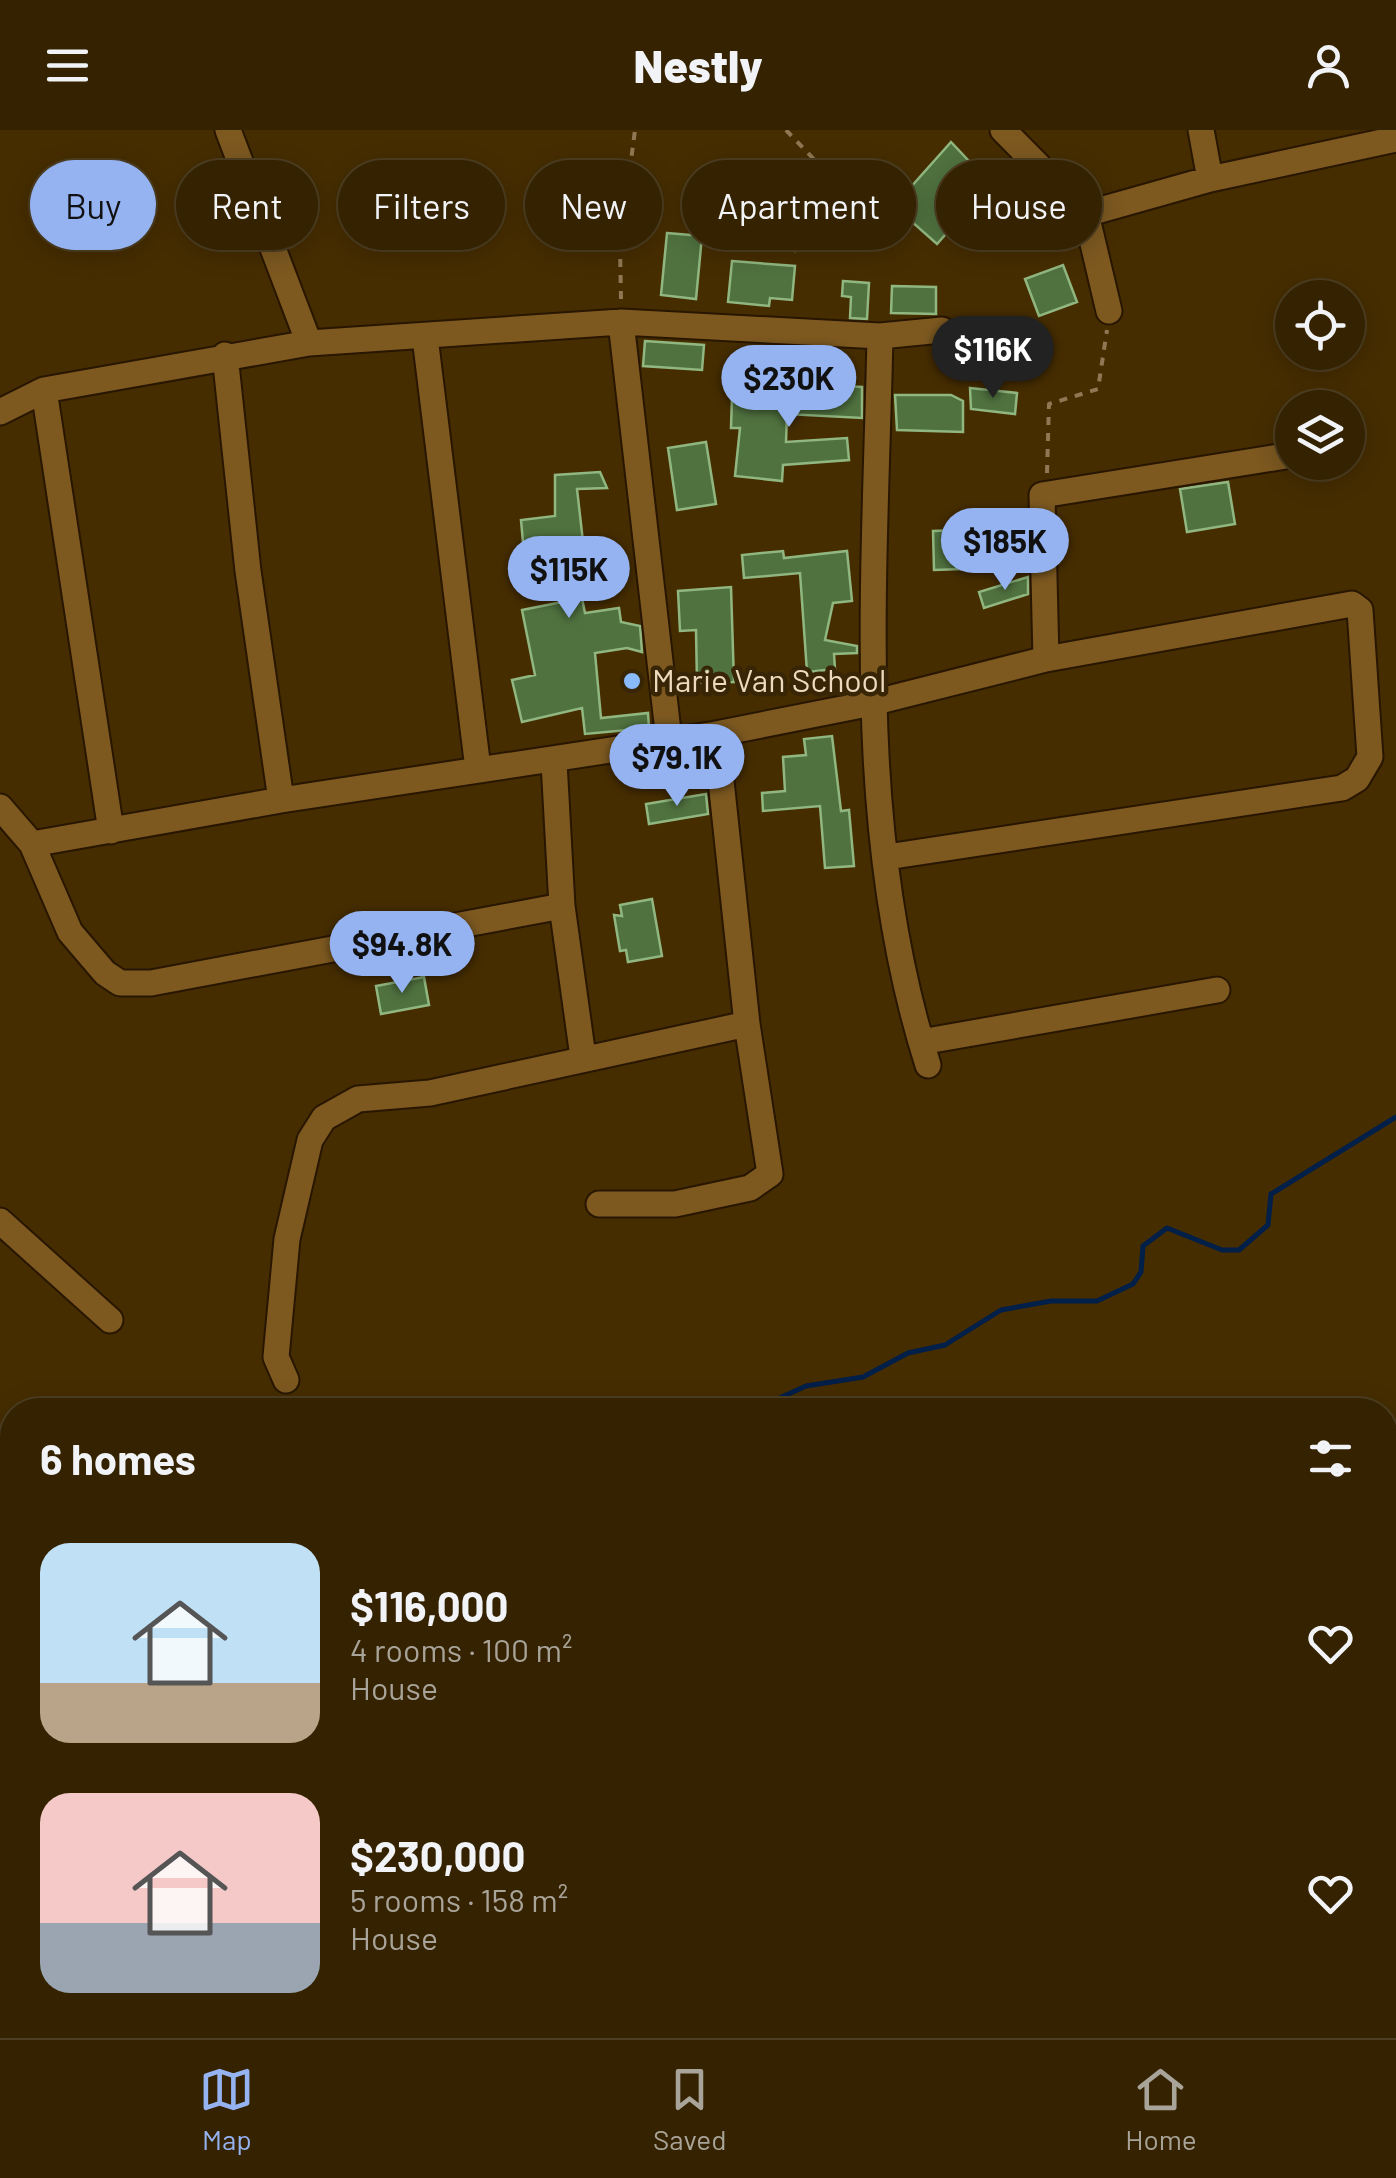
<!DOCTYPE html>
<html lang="en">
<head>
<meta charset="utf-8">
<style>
  :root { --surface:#342200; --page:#3f2f0f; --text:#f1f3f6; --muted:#a9a499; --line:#4e3f22; --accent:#95b2f1 }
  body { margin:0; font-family:Barlow,sans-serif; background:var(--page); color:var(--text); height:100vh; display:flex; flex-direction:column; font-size:38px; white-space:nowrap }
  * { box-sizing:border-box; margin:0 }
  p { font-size:32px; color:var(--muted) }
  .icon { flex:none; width:55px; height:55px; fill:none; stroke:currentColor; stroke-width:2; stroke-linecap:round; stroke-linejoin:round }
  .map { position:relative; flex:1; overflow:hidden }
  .sheet { position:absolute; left:0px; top:1268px; width:1398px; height:642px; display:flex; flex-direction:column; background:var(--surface); border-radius:40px 40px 0 0; box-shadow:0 5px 25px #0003,0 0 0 2px var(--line) }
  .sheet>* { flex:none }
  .hud { position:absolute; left:30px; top:30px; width:1338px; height:90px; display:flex; gap:20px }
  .tools { position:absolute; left:1275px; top:150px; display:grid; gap:20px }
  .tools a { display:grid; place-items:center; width:90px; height:90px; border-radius:50%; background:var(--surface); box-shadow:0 5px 25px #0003,0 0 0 2px var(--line); font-size:50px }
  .price { position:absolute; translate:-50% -85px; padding:0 22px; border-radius:35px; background:var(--accent); color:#111; font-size:32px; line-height:65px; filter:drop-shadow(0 2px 5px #0008) }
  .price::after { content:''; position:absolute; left:50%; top:60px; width:30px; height:22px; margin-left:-15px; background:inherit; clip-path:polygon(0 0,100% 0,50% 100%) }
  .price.current { background:#222; color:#fff }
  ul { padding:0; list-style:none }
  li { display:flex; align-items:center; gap:30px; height:250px; padding:0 40px }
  li span { display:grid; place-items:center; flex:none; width:280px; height:200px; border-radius:30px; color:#555 }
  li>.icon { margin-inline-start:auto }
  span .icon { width:120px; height:120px; fill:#fffc; stroke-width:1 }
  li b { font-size:42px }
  h2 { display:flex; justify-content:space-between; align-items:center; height:120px; padding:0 40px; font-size:42px }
  .pill { padding:0 35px; border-radius:45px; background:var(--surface); box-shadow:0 5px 25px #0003,0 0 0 2px var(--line); font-size:35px; line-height:90px }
  .pill.current { background:var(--accent); color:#111 }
  header { display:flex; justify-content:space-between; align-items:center; height:130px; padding:0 40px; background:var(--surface); font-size:45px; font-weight:800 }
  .menu { display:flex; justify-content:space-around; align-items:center; height:140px; border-top:2px solid var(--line); background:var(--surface); font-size:28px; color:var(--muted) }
  .menu a { display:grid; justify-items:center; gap:5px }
  .menu .current { color:var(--accent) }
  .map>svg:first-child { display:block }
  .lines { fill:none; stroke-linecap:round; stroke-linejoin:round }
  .stream { stroke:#001f49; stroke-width:5 }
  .building { fill:#50723f; stroke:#91b780; stroke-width:2.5 }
  .minor-casing { stroke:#281600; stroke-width:29 }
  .path { stroke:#8f7853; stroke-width:4; stroke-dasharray:8 8; stroke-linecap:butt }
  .minor { stroke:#7d5920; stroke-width:25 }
  .poi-dot { fill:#89bafc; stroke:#372506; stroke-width:4 }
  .labels { text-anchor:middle; stroke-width:9; stroke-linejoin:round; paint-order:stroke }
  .poi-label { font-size:32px; fill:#edd9bd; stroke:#372506; text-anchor:start }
</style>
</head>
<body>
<header><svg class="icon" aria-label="menu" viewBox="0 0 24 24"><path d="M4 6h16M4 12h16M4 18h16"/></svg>Nestly<svg class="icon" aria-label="person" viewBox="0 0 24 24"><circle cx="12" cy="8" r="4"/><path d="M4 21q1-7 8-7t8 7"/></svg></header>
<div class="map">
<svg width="1396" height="1908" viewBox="0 0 1396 1908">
  <rect width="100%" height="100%" fill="#462d00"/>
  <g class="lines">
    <path class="stream" d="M 753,1280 L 806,1256 L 863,1247 L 908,1223 L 945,1215 L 1001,1180 L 1051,1171 L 1097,1171 L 1133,1154 L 1141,1142 L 1143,1116 L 1167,1098 L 1222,1120 L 1239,1120 L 1268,1095 L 1271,1064 L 1396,987
      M 0,1819 L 12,1808"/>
  </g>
  <path class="building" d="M 951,12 L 983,46 L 949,78 L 960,88 L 937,114 L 894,76 Z
    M 778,62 L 816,101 L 795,121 L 757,83 Z
    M 667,103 L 702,106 L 696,169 L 661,165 Z
    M 732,131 L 795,136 L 792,170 L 770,168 L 769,176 L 728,172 Z
    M 1063,135 L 1077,172 L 1039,186 L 1025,149 Z
    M 843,151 L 869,153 L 867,189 L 850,188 L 851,167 L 842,166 Z
    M 892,156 L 936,157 L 936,184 L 891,183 Z
    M 645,211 L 704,215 L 702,240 L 643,236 Z
    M 804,254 L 862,257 L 862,288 L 787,284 L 786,312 L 847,308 L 849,330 L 783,335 L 782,351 L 735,346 L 740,298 L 731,298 L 732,267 L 803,269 Z
    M 970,258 L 1017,263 L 1015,284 L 971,279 Z
    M 895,265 L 951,265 L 963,271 L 963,302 L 897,300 Z
    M 706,312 L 716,374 L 677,380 L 668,318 Z
    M 600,342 L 607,358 L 577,359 L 586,438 L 576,439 L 585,483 L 619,478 L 621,492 L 640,496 L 642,522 L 627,518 L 595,523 L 601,588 L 648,583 L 649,598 L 585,604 L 582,578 L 522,592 L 512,550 L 535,545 L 522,480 L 562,472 L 557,443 L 526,446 L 521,390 L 555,386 L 555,345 Z
    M 1228,352 L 1235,394 L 1187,402 L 1180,359 Z
    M 961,400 L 962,439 L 934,440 L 933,401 Z
    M 783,421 L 784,428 L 847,421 L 852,471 L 833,473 L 825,510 L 857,516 L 857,523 L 834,524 L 835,539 L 807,542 L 800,443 L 744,448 L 742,425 Z
    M 1028,447 L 1028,464 L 984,478 L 979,462 Z
    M 731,457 L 734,552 L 697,553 L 696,500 L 680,501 L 678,461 Z
    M 832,606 L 841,681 L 849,680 L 854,736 L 825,738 L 820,676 L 763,681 L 762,663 L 785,661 L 783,627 L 806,625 L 804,609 Z
    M 706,664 L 708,684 L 649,694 L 646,674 Z
    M 652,769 L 662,826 L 628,832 L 626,820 L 620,821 L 614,785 L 622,786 L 620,775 Z
    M 424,847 L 429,875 L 381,884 L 376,856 Z"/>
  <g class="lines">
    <g class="minor-casing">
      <path id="minor" d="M 228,0 L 309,213
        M 1003,0 L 1086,84 L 1109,181
        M 1201,0 L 1210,49
        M 1086,84 L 1210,49 L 1396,9
        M 621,192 L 669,610
        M 880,206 C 875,447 853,701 928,935
        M 425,207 L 478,639
        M 225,225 L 248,441 L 281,670
        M 44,260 L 111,701
        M 0,282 L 44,260 L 309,213 L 621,192 L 880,206 L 942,200
        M 1348,318 L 1349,318
        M 1046,529 L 1042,365 L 1292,325
        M 554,632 L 562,776 L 583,927
        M 0,677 L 32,714 L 70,802 L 105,843 L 120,853 L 151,853 L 562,776
        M 32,714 L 281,670 L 716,604 L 872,573 L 1046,529 L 1352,474 L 1360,480 L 1370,627 L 1357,649 L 1342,658 L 887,727
        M 921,912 L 1217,860
        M 599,1074 L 675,1074 L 750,1058 L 770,1044 L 747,894 L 716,604
        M 0,1091 L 110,1190
        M 286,1250 L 276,1227 L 287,1109 L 310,1010 L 324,988 L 358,969 L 430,963 L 747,894
        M 381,1898 L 399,1908
        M 764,1898 L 781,1908
        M 1101,1898 L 1117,1908
        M 332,1908 L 339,1898
        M 1211,1908 L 1219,1898"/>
    </g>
    <path class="path" d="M 786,0 L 864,82
      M 621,169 L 620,115 L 635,0
      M 1047,343 L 1049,274 L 1098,259 L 1107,200"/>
    <use href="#minor" class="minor"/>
  </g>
  <circle class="poi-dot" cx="632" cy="551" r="10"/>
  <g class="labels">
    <g class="poi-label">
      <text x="652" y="562">Marie Van School</text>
    </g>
  </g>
</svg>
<div class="tools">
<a><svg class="icon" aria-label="locate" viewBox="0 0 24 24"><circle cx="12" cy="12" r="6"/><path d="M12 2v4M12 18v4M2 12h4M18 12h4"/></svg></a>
<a><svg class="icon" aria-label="layers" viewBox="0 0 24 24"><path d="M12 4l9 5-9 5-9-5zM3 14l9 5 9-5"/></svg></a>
</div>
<b class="price current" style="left:993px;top:271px">$116K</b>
<b class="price" style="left:789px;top:300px">$230K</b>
<b class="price" style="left:1005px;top:463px">$185K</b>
<b class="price" style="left:569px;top:491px">$115K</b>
<b class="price" style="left:677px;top:679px">$79.1K</b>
<b class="price" style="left:402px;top:866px">$94.8K</b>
<div class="hud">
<a class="pill current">Buy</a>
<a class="pill">Rent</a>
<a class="pill">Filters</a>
<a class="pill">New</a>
<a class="pill">Apartment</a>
<a class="pill">House</a>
</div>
<section class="sheet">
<h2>6 homes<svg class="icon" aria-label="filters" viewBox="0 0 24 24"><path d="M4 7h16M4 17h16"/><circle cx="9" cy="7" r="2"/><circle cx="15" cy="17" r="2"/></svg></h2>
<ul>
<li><span style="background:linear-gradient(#bfe0f5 70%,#b9a48a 0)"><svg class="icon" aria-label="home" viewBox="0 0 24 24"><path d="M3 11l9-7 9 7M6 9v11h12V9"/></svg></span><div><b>$116,000</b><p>4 rooms · 100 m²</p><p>House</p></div><svg class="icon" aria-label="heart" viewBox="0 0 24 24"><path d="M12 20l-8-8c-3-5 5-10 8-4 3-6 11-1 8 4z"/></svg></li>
<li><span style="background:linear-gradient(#f6c9c9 65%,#9aa5b1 0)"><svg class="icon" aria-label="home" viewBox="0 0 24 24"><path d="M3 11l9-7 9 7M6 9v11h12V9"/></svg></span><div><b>$230,000</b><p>5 rooms · 158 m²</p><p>House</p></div><svg class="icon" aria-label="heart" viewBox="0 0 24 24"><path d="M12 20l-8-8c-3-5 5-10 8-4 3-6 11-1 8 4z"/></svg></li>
</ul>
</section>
</div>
<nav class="menu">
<a class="current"><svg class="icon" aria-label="map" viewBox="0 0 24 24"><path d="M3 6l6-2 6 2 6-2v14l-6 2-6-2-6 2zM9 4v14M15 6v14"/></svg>Map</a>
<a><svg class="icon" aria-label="saved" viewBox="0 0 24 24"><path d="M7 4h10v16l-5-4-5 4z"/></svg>Saved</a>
<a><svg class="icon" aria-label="home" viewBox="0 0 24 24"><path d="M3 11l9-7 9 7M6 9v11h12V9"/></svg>Home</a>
</nav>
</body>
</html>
